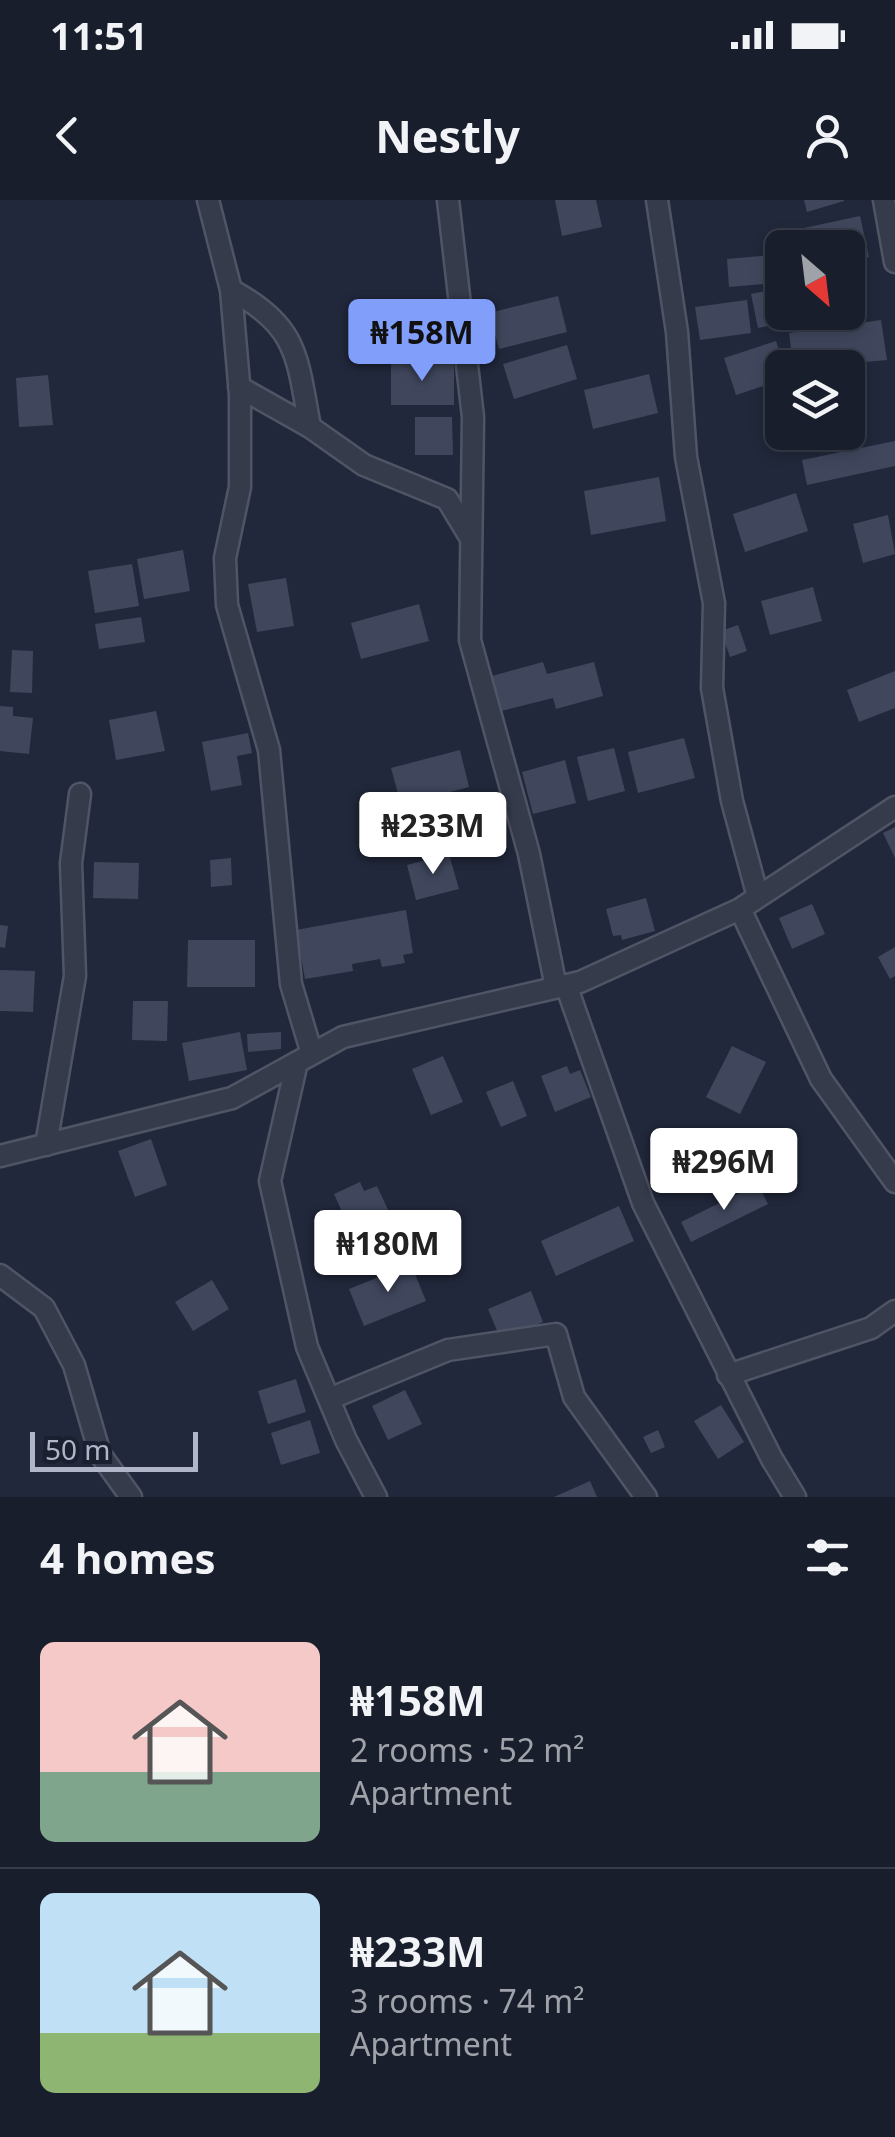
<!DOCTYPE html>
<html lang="en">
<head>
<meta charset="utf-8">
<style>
  :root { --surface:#191e2c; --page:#222734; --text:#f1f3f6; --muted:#9fa2a9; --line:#373c48; --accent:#819efb }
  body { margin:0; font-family:"Noto Sans",sans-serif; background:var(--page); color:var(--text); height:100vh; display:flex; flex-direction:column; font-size:38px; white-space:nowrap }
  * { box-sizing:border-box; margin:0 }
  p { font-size:32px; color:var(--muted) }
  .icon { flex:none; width:55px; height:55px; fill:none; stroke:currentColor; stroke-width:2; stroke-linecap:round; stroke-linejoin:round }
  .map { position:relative; height:1297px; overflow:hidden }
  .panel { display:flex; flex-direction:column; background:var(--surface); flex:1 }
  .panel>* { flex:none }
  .needle { width:65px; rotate:152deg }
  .buttons { position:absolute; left:765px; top:30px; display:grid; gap:20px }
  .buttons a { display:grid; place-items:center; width:100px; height:100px; border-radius:15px; background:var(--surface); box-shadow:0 5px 15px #0003,0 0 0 2px var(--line); font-size:50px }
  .scale { position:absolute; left:30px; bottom:25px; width:168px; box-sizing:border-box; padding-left:10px; border:5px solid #b0b5c7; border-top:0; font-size:28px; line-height:35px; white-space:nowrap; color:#b0b5c7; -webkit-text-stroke:8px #1a202f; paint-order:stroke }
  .price { position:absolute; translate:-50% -85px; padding:0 22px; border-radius:10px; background:#fff; color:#222; font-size:32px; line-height:65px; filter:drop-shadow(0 2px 5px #0008) }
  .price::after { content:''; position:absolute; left:50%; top:60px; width:30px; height:22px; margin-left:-15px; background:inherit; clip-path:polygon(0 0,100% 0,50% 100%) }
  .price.selected { background:var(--accent); color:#111 }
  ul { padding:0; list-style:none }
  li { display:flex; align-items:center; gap:30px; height:250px; padding:0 40px }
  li+li { border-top:2px solid var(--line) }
  li span { display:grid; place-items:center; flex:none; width:280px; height:200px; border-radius:15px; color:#555 }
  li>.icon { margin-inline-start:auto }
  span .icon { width:120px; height:120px; fill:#fffc; stroke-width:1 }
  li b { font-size:42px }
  h2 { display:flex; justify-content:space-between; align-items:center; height:120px; padding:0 40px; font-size:42px }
  .status { display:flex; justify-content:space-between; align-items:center; height:70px; padding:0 50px; background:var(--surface); direction:ltr }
  .status svg { height:28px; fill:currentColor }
  header { display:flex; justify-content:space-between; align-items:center; height:130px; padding:0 40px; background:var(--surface); font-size:45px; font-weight:700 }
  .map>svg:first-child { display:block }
  .building { fill:#40475d }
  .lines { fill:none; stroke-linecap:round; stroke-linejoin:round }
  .street-casing { stroke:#505565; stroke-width:25 }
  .street { stroke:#353b4b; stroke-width:20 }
</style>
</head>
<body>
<div class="status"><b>11:51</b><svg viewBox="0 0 49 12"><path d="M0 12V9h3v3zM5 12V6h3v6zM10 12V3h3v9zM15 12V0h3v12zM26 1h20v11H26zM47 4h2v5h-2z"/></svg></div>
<header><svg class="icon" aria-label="back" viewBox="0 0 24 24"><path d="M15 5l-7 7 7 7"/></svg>Nestly<svg class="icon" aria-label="person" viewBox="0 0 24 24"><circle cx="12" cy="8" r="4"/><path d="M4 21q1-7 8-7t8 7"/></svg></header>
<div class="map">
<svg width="895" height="1297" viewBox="0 0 895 1297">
  <rect width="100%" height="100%" fill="#21283b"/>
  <path class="building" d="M 555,0 L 596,0 L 602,27 L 562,36 Z
    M 804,0 L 844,0 L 844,1 L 807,12 Z
    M 860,16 L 869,57 L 848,62 L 848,48 L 782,48 L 781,55 L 776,34 Z
    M 771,55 L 774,83 L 729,87 L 727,59 Z
    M 852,73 L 859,108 L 848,110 L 848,74 Z
    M 774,89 L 781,123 L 758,128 L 751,94 Z
    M 558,96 L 567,132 L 499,149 L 489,113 Z
    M 747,100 L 751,133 L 700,140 L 695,107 Z
    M 791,112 L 827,112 L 828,114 L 793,121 Z
    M 881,120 L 887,160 L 794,168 L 789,133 Z
    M 776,141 L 785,168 L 782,180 L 736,195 L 724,158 Z
    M 567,145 L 577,179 L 514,199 L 503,164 Z
    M 391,163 L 454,163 L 454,205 L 391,205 Z
    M 649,174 L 658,213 L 593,229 L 584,190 Z
    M 48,175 L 53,225 L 19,227 L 16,178 Z
    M 415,217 L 452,217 L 453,255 L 415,255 Z
    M 895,241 L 895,266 L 807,285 L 802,260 Z
    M 659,277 L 666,321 L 591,335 L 584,291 Z
    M 796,293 L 808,331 L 745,352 L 733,314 Z
    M 888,315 L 895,354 L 863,363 L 853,324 Z
    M 183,350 L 190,391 L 144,399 L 137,359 Z
    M 132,364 L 139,406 L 95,413 L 88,371 Z
    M 286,378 L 294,426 L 257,432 L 248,384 Z
    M 813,387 L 822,421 L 770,435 L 761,401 Z
    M 419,404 L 429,441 L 361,459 L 351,423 Z
    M 141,417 L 145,442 L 99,449 L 95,424 Z
    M 738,425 L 747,451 L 730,457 L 721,431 Z
    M 12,450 L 33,451 L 32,493 L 10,492 Z
    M 543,462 L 547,474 L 594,462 L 603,496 L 556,509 L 553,498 L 501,511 L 492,476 Z
    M 895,471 L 895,508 L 859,522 L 847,490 Z
    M 0,506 L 13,507 L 13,516 L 33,518 L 29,554 L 0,551 Z
    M 156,511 L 165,551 L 116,560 L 109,520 Z
    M 248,533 L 252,553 L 237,556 L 242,585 L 211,591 L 202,542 Z
    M 684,538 L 695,578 L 638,593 L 628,552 Z
    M 614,548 L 625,591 L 588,601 L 577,557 Z
    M 460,550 L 469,587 L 401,605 L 391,568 Z
    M 565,560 L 576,603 L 533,614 L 522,572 Z
    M 895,627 L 895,658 L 883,633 Z
    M 449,654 L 459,689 L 416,700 L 407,665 Z
    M 231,658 L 232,685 L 211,687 L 210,660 Z
    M 94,662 L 139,663 L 138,699 L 93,698 Z
    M 646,698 L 655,731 L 622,740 L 621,735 L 613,736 L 606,709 Z
    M 812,704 L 825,734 L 792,749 L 779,718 Z
    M 406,710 L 413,753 L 403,755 L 405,763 L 382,767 L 380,759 L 352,764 L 353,771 L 305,779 L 296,730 Z
    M 0,725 L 8,726 L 5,748 L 0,747 Z
    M 188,740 L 255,740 L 255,787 L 187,787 Z
    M 895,747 L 895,776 L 890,779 L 878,757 Z
    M 0,770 L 35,771 L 33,812 L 0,811 Z
    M 133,801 L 168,801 L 167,841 L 132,840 Z
    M 240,832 L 247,870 L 189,881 L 182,843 Z
    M 281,832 L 281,849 L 248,852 L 247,834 Z
    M 732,846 L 766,862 L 740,914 L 706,897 Z
    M 443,856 L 463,902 L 431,915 L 412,869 Z
    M 567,866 L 570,874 L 580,870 L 591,897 L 555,912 L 541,876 Z
    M 513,881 L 527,916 L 501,927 L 486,892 Z
    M 151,939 L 167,985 L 135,997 L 118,951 Z
    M 360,982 L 364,991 L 377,986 L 391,1016 L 352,1034 L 334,994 Z
    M 758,984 L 768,1004 L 691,1042 L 681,1022 Z
    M 619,1006 L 634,1041 L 556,1076 L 541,1041 Z
    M 411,1064 L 426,1101 L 364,1126 L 349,1089 Z
    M 212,1080 L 229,1109 L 193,1131 L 175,1102 Z
    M 531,1091 L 543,1122 L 501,1140 L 488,1109 Z
    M 296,1179 L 306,1212 L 268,1224 L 258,1191 Z
    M 405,1190 L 422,1224 L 388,1240 L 372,1206 Z
    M 721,1205 L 744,1242 L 718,1259 L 694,1221 Z
    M 310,1220 L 320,1253 L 281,1265 L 271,1233 Z
    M 658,1230 L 665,1247 L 651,1253 L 643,1237 Z
    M 590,1281 L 597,1297 L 554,1297 Z"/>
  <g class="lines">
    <g class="street-casing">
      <path id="street" d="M 208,0 L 231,90 L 240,195 L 240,287 L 225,358 L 227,405 L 269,550 L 291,784 L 312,854
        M 448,0 L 473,217 L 470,440 L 529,654 L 556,787
        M 657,0 L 677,132 L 686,257 L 714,403 L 712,488 L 732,601 L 758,697
        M 884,0 L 895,62
        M 231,90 C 299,126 297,158 310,227 L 364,265 L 447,299 L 470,337
        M 239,187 L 310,227
        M 740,709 L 821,879 L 895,982
        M 566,785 L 643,1003 L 772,1259 L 795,1297
        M 297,862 L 270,981 L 307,1147 L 346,1240 L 376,1297
        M 46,945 L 75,776 L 71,663 L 80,594
        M 0,956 L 232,898 L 343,837 L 580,782 L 740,709 L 895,607
        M 0,1075 L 44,1108 L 74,1165 L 100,1254 L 131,1297
        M 728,1175 L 871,1128 L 895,1111
        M 329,1199 L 448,1150 L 556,1134 L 574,1197 L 646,1297"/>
    </g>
    <use href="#street" class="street"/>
  </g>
</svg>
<div class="buttons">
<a><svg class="needle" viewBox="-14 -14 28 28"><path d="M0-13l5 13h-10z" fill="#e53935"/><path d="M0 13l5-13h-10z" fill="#9fa2a9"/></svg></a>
<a><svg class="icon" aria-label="layers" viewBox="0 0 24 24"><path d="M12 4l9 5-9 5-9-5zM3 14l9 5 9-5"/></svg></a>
</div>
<div class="scale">50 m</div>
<b class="price selected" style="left:422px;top:184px">₦158M</b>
<b class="price" style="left:433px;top:677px">₦233M</b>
<b class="price" style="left:724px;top:1013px">₦296M</b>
<b class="price" style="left:388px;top:1095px">₦180M</b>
</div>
<section class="panel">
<h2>4 homes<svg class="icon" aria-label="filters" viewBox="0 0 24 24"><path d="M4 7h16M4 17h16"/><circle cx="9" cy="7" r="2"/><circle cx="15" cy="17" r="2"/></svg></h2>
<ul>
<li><span style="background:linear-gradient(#f6c9c9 65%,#7fa58c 0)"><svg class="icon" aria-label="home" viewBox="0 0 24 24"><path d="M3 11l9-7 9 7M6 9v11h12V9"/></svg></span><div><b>₦158M</b><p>2 rooms · 52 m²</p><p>Apartment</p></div></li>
<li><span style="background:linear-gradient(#bfe0f5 70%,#8fb573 0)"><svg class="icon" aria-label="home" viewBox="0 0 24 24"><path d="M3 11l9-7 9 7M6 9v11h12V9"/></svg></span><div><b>₦233M</b><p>3 rooms · 74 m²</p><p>Apartment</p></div></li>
</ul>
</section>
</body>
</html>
